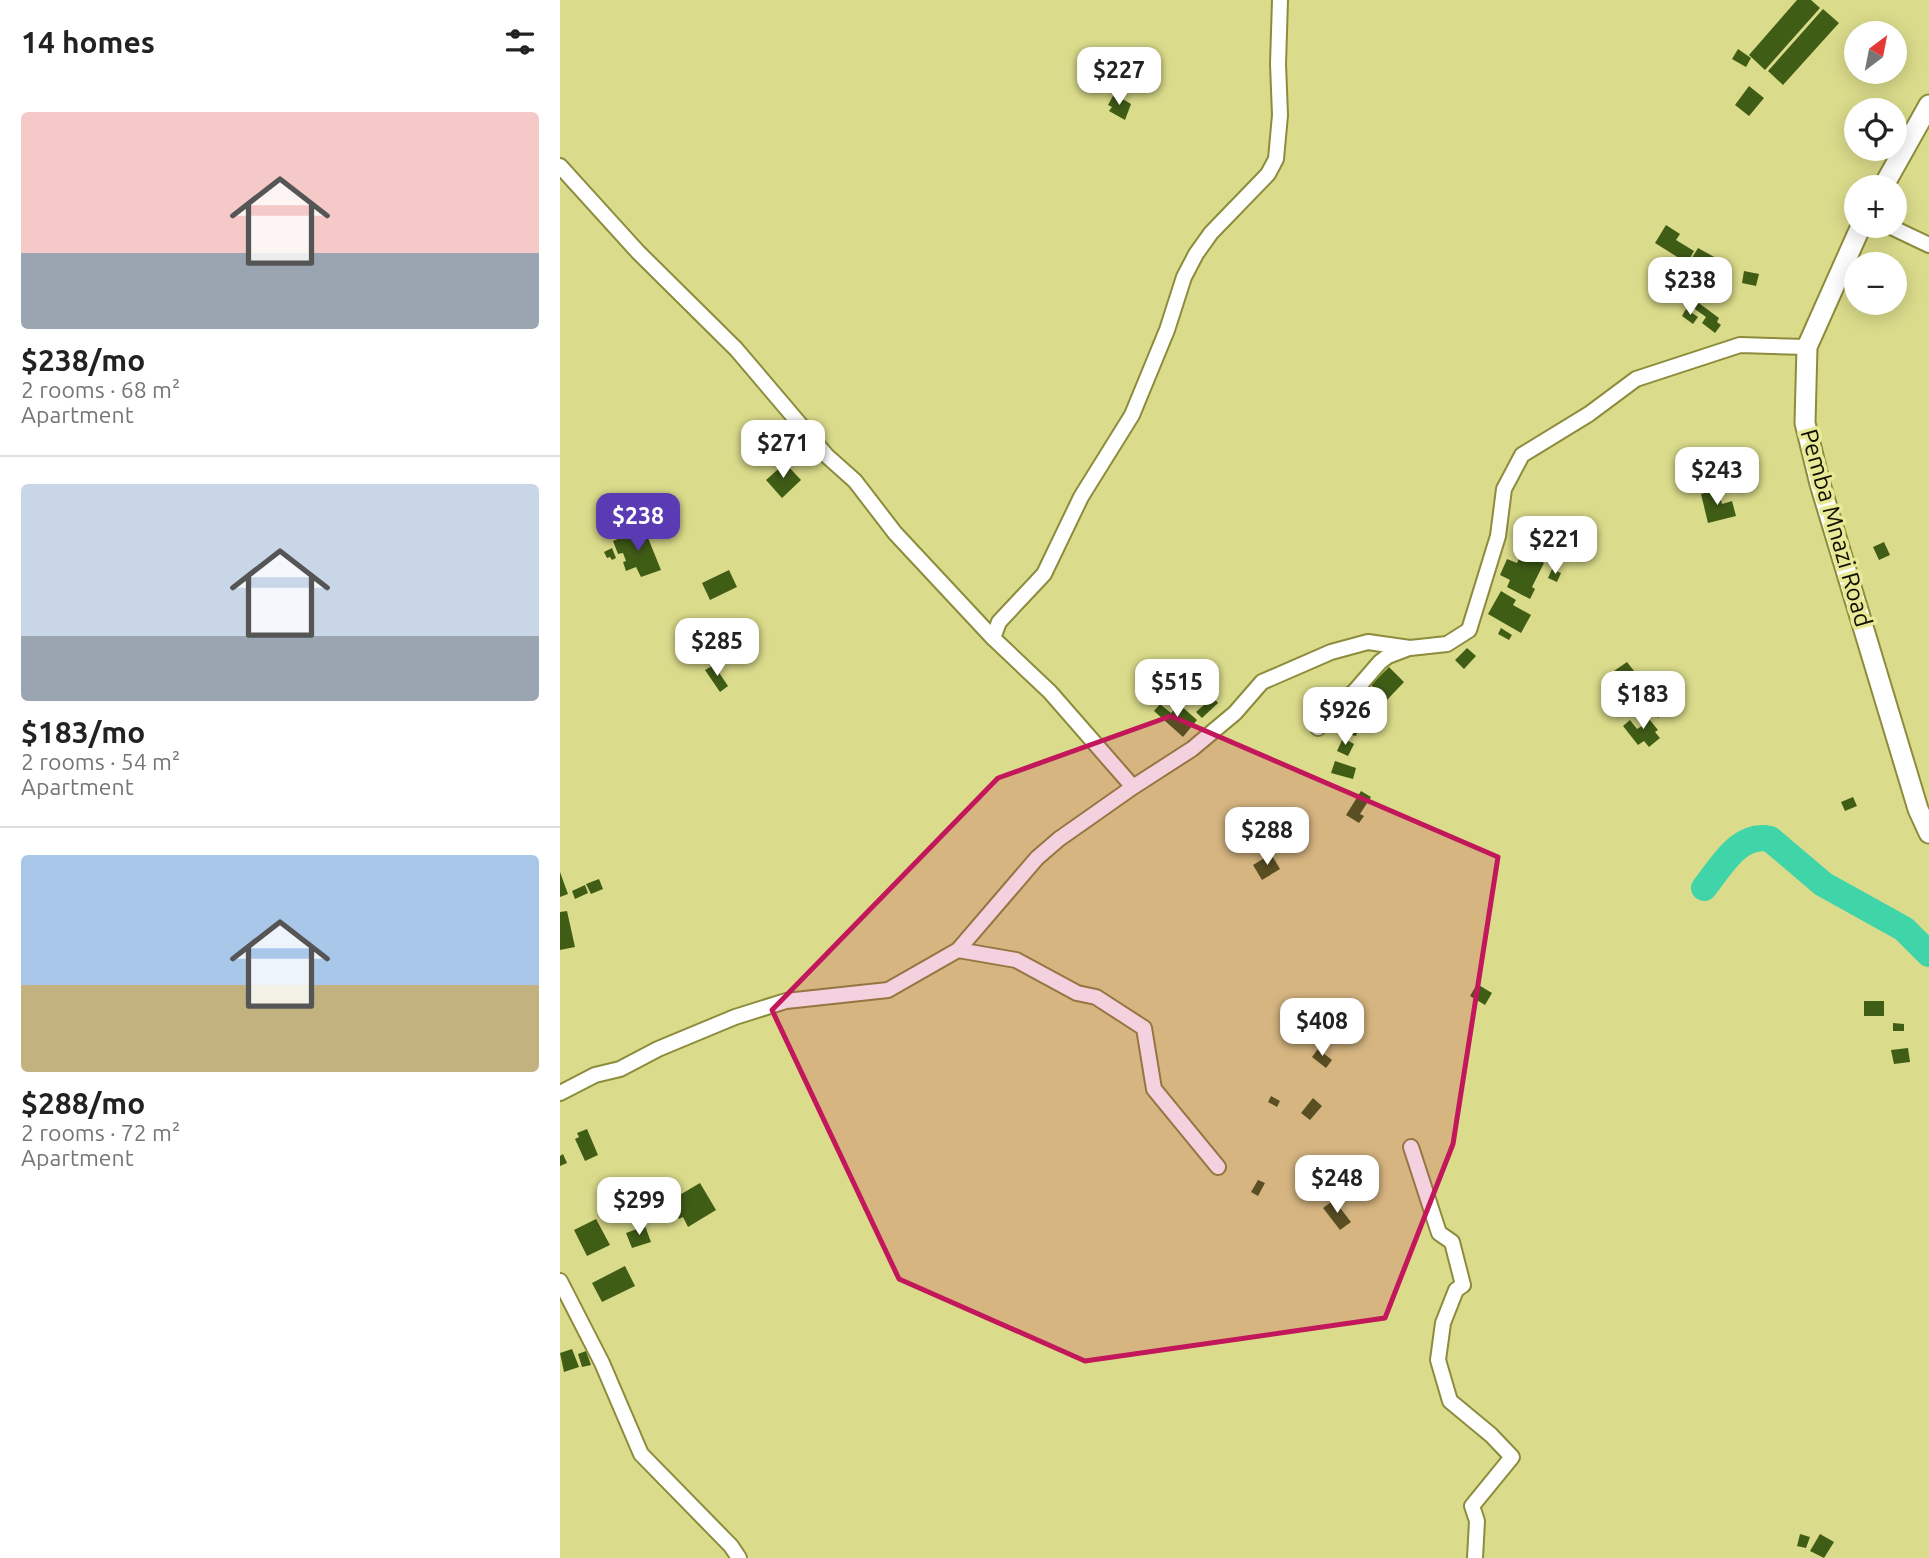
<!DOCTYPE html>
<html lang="en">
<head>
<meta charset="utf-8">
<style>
  :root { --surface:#fff; --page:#f2f2f2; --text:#222; --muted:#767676; --line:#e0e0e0; --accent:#5a3bb3 }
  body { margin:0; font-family:Ubuntu,sans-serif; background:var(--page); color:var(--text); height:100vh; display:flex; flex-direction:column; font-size:26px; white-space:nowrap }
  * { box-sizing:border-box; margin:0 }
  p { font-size:23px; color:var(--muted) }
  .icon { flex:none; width:38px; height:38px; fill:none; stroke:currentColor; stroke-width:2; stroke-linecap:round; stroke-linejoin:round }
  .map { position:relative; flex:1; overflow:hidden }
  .side { display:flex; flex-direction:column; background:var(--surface); width:560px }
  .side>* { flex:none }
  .needle { width:46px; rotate:32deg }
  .tools { position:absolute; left:1284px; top:21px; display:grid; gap:14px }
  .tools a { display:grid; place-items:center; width:63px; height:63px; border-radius:50%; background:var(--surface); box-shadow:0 4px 18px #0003; font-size:35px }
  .price { position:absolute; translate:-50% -60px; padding:0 16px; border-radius:14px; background:#fff; color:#222; font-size:23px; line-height:46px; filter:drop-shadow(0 2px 4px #0008) }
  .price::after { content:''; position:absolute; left:50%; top:42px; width:21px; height:16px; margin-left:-10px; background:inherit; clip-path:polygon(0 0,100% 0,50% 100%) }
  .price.on { background:var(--accent); color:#fff }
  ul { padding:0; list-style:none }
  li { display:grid; align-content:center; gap:14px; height:371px; padding:0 21px }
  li+li { border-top:2px solid var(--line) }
  li span { display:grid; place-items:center; height:217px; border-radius:7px; color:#555 }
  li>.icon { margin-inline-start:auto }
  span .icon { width:126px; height:126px; fill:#fffc; stroke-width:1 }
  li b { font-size:30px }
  h2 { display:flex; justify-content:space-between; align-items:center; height:84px; padding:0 21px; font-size:30px }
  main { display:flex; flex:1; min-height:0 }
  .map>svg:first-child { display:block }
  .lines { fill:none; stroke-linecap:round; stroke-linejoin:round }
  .river { stroke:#40d4a9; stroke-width:26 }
  .building { fill:#405d16 }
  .street-casing { stroke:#8c8c3c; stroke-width:18 }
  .secondary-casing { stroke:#8c8c3c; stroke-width:23 }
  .street { stroke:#fff; stroke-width:14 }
  .secondary { stroke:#fff; stroke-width:19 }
  .marked { fill:#c2185b; fill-opacity:0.2; stroke:#c2185b; stroke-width:5; stroke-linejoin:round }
  .labels { text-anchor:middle; stroke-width:7; stroke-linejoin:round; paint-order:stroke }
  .street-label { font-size:24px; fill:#101000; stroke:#e8ea98 }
</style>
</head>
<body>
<main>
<section class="side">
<h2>14 homes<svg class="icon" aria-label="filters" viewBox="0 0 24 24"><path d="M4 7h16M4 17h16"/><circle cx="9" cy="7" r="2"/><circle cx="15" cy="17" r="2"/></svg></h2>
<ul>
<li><span style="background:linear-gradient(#f6c9c9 65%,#9aa5b1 0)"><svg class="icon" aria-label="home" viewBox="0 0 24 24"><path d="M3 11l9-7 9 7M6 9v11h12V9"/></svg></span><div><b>$238/mo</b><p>2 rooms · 68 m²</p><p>Apartment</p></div></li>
<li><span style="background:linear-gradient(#c9d6e8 70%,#9aa5b1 0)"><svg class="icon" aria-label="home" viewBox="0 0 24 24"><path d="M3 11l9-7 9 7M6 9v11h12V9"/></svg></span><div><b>$183/mo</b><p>2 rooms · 54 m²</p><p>Apartment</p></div></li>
<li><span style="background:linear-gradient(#a9c7e8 60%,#c2b280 0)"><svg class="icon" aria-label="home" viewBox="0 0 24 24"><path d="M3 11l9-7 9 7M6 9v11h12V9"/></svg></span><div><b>$288/mo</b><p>2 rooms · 72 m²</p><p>Apartment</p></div></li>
</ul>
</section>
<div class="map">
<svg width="1369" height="1558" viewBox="0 0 1369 1558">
  <rect width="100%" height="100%" fill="#dbdc8b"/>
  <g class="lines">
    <path class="river" d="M 1144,888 C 1161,867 1179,832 1210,839 L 1263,884 L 1344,929 L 1369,954"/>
  </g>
  <path class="building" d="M 1237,0 L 1251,0 L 1260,8 L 1205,70 L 1189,55 Z
    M 1263,9 L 1279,23 L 1223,85 L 1208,71 Z
    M 1178,49 L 1191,58 L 1186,67 L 1172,59 Z
    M 1189,86 L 1204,98 L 1189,116 L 1175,105 Z
    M 554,94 L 571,104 L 565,120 L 549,111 L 552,107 L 548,105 Z
    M 1106,225 L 1120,234 L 1116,240 L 1134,251 L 1127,263 L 1095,243 Z
    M 1138,248 L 1156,258 L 1146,276 L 1127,266 Z
    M 1184,271 L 1199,274 L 1196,286 L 1182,283 Z
    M 1136,301 L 1159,318 L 1157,322 L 1161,325 L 1155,333 L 1142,323 L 1146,317 L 1132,307 Z
    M 1126,309 L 1138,317 L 1133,324 L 1122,316 Z
    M 225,463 L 241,480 L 222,498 L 206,480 Z
    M 1158,489 L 1162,504 L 1172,501 L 1176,516 L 1148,523 L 1141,494 Z
    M 84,528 L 101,570 L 81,577 L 76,567 L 66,571 L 63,562 L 66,561 L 63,553 L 58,554 L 53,541 Z
    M 1324,542 L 1330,555 L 1319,560 L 1313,547 Z
    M 52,548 L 56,558 L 52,560 L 50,557 L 47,558 L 44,552 Z
    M 961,555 L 967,557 L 968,555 L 984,563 L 972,587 L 975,589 L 970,599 L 947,587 L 950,580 L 940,575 L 947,559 L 957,563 Z
    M 992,569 L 1001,573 L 997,582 L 988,578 Z
    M 169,570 L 177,587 L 150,600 L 142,583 Z
    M 941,591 L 956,600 L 953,605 L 971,615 L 961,633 L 928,614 Z
    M 941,628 L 952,635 L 949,640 L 938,634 Z
    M 907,648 L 916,656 L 904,669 L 895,660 Z
    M 1067,662 L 1078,676 L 1066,685 L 1054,671 Z
    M 154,665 L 168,686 L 160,692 L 145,670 Z
    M 829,667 L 844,682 L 827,700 L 811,685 Z
    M 1092,684 L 1102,691 L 1096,701 L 1086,695 Z
    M 653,697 L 658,703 L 642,718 L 636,712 Z
    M 800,698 L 813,706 L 807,716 L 802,713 L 800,717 L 791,712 Z
    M 600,704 L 611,713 L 619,704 L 637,720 L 623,737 L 594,711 Z
    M 1098,707 L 1103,712 L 1098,718 L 1092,713 Z
    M 1085,714 L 1098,730 L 1095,732 L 1100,738 L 1089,747 L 1084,741 L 1078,745 L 1063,726 L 1070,720 L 1077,729 L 1082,726 L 1077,719 Z
    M 788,718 L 800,721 L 796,736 L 784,733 Z
    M 783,738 L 794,744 L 788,756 L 777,751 Z
    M 775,761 L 796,768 L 793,779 L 771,773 Z
    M 801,791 L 811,797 L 800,814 L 804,816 L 799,823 L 786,815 Z
    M 1293,797 L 1297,806 L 1285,811 L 1281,802 Z
    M 711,854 L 720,869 L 702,880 L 693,865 Z
    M 0,872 L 8,894 L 0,897 Z
    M 39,879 L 43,889 L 31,894 L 26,884 Z
    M 25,885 L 28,893 L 15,899 L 12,891 Z
    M 7,911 L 15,947 L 0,950 L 0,912 Z
    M 917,984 L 932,993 L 925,1005 L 910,996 Z
    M 1304,1001 L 1324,1001 L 1324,1016 L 1304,1016 Z
    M 1333,1023 L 1344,1024 L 1344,1031 L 1333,1031 Z
    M 1348,1048 L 1350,1062 L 1334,1064 L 1331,1050 Z
    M 758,1049 L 772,1060 L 766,1068 L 752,1057 Z
    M 711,1096 L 720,1101 L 717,1107 L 708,1102 Z
    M 753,1098 L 762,1106 L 750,1120 L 741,1113 Z
    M 27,1129 L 38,1155 L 25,1161 L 15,1139 L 19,1137 L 17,1133 Z
    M 3,1154 L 7,1163 L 0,1166 L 0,1156 Z
    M 698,1180 L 705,1183 L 698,1196 L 691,1192 Z
    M 140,1183 L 156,1210 L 128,1227 L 123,1217 L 119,1219 L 114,1211 L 112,1213 L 106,1203 Z
    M 774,1200 L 791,1222 L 780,1230 L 763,1208 Z
    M 36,1219 L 50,1245 L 27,1256 L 14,1230 Z
    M 85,1226 L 91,1242 L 72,1248 L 66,1233 Z
    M 65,1266 L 75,1286 L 42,1302 L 32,1283 Z
    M 12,1349 L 19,1367 L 4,1372 L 0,1353 Z
    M 26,1351 L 31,1365 L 22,1367 L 18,1354 Z
    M 1240,1534 L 1250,1537 L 1246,1548 L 1237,1546 Z
    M 1260,1534 L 1274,1542 L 1264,1558 L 1250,1551 Z"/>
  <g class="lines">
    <g class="street-casing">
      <path id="street" d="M 0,166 L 78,252 L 176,349 L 267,456 L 295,481 L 335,533 L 433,638 L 490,692 L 573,787
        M 1329,226 L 1369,245
        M 433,638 L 439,622 L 484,574 L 521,497 L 572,415 L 607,330 L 624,277 L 636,254 L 651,233 L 708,174 L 716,159 L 720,115 L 718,64 L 720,0
        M 758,728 L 771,716 L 780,701 L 794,692 L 820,662 L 828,656 L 849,648
        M 398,950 L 456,960 L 517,993 L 536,997 L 584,1028 L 594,1089 L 658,1167
        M 0,1093 L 35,1075 L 60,1069 L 98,1049 L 175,1017 L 226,1001 L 328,990 L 398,950 L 477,858 L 499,839 L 573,787 L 632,749 L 675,713 L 702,682 L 771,652 L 808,642 L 850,648 L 887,644 L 909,630 L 938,536 L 944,489 L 962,455 L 1029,414 L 1076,379 L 1180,345 L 1247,347
        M 851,1147 L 879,1233 L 892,1242 L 903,1285 L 896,1290 L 883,1323 L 878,1360 L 890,1401 L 931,1435 L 952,1457 L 912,1506 L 917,1521 L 915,1558
        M 0,1281 L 42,1363 L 81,1454 L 171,1546 L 179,1558"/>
    </g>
    <g class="secondary-casing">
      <path id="secondary" d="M 1323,187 L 1369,105
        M 1301,226 L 1247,347 L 1245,423 L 1260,484 L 1358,809 L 1369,833"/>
    </g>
    <use href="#street" class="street"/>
    <use href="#secondary" class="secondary"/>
  </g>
  <path class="marked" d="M 611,716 L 938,857 L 893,1144 L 825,1318 L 525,1361 L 339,1279 L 212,1010 L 438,778 Z"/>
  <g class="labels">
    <g class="street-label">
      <text transform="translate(1276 528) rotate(74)" y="8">Pemba Mnazi Road</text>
    </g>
  </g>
</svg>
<div class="tools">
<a><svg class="needle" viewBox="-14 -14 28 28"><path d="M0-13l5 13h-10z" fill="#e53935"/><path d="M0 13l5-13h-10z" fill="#767676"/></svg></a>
<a><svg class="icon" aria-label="locate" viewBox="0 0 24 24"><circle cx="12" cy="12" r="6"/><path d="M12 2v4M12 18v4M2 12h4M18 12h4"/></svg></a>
<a>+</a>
<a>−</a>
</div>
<b class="price" style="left:559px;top:107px">$227</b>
<b class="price" style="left:1130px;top:317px">$238</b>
<b class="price" style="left:223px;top:480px">$271</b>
<b class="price" style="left:1157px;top:507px">$243</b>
<b class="price on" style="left:78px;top:553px">$238</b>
<b class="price" style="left:995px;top:576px">$221</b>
<b class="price" style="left:157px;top:678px">$285</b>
<b class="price" style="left:617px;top:719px">$515</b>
<b class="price" style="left:1083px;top:731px">$183</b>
<b class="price" style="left:785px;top:747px">$926</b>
<b class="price" style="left:707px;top:867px">$288</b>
<b class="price" style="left:762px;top:1058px">$408</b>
<b class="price" style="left:777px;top:1215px">$248</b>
<b class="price" style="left:79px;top:1237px">$299</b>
</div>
</main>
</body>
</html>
